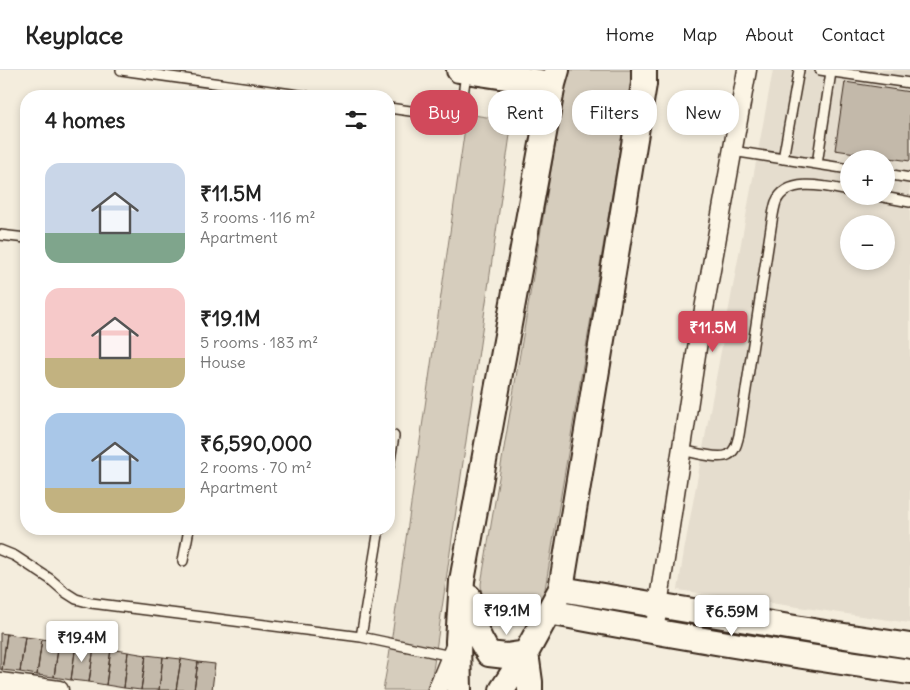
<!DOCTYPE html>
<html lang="en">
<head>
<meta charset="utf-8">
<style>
  :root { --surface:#fff; --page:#f2f2f2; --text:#222; --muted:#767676; --line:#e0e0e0; --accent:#d1495b }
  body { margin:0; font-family:Delius,sans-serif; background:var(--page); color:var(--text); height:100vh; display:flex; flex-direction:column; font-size:19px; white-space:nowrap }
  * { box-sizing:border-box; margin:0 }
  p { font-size:16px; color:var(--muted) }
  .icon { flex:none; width:28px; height:28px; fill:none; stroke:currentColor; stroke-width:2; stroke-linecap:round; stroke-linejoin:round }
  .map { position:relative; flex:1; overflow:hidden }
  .sheet { position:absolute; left:20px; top:20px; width:375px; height:445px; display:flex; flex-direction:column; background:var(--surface); border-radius:20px; box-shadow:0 2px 8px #0003 }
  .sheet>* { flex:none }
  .guide { position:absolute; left:410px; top:20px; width:425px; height:45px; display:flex; gap:10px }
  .tools { position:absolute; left:840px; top:80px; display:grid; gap:10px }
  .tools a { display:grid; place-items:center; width:55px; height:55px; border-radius:50%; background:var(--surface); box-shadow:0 2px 8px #0003; font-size:25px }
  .price { position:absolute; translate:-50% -42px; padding:0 11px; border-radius:5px; background:#fff; color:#222; font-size:16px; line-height:32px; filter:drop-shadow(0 1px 2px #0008) }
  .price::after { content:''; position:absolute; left:50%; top:30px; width:15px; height:11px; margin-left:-8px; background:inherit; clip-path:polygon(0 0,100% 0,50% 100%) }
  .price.current { background:var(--accent); color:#fff }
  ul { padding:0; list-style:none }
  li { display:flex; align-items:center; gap:15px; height:125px; padding:0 25px }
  li span { display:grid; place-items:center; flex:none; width:140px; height:100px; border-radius:15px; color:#555 }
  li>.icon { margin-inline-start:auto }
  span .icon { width:60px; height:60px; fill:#fffc; stroke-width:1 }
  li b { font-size:21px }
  h2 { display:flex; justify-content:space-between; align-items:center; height:60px; padding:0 25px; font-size:21px }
  .chip { padding:0 18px; border-radius:20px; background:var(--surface); box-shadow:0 2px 8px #0003; font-size:18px; line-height:45px }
  .chip.current { background:var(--accent); color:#fff }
  header { display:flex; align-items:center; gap:30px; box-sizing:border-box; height:70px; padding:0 25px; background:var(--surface); border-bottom:1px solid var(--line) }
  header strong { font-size:24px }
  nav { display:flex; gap:28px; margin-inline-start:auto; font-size:18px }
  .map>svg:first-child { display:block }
  .built { fill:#e5ddce; fill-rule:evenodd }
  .green { fill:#d6cdbd; stroke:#887c6e }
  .building { fill:#c3b9aa; stroke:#3b2a1e }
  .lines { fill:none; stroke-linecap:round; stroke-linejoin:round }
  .lane-casing { stroke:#3b2a1e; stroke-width:12 }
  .street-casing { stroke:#3b2a1e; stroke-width:21 }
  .secondary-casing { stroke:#3b2a1e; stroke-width:28 }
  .lane { stroke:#fcf5e5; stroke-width:9 }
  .street { stroke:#fcf5e5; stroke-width:18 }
  .secondary { stroke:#fcf5e5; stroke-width:24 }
</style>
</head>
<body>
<header>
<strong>Keyplace</strong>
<nav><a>Home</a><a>Map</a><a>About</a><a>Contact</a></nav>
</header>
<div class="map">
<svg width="910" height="620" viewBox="0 0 910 620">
  <rect width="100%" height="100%" fill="#f4eddd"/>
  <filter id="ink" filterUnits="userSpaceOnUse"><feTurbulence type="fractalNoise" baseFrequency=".02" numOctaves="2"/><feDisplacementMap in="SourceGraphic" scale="10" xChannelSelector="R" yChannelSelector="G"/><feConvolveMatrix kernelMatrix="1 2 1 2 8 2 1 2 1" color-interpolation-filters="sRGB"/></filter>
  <g filter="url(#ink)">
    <path class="built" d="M 773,0 L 910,0 L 910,553 L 678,520 L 684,481 ZM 849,89 L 886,89 L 886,126 L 849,126 ZM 849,154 L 886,154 L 886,191 L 849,191 Z"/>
    <path class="green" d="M 568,0 L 633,0 L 544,525 L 537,541 L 523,551 L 507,552 L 492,545 L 482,531 L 481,514 Z
      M 467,44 L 512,51 L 434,594 L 429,620 L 383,620 L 389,587 Z"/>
    <path class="building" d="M 845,12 L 910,22 L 910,91 L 835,80 Z
      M 0,563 L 7,564 L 2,600 L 0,599 Z
      M 7,564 L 25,567 L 20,602 L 2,600 Z
      M 25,567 L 42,569 L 37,605 L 20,602 Z
      M 42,569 L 59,572 L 54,607 L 37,605 Z
      M 59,572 L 76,574 L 71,610 L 54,607 Z
      M 76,574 L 94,577 L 89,612 L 71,610 Z
      M 94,577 L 111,579 L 106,615 L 89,612 Z
      M 111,579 L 128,582 L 124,618 L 106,615 Z
      M 128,582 L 146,585 L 141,620 L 124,618 Z
      M 146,585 L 163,587 L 159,620 L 141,620 Z
      M 163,587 L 181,589 L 176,620 L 159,620 Z
      M 181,589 L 198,592 L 194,620 L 176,620 Z
      M 198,592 L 215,594 L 212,620 L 194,620 Z"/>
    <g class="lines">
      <g class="lane-casing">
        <path id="lane" d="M 121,0 L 306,26
          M 820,0 L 910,13
          M 389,38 L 460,48 L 466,3
          M 732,81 L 849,99
          M 783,89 L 799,0
          M 817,94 L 831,2
          M 886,104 L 910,108
          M 878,126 L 910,132
          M 0,165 L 26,168
          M 681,380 C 692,382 718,390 728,385 C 736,381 737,372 739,365 L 772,151 C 773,145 774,138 776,132 C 787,106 828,117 849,121
          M 389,396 L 394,366
          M 0,480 L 15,486 L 50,509 L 65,522 L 76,529 L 91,533 L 361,567 L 451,586
          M 183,491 L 189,459
          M 361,567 L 379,459"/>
      </g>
      <g class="street-casing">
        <path id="street" d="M 654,562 L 697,278 L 747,0
          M 0,612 L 59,620
          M 437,620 L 456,574"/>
      </g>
      <g class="secondary-casing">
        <path id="secondary" d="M 459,0 L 553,14
          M 561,519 L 825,563 L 910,576
          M 469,527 C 470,550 477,566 489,584 L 506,586 L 526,583
          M 549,542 C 669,565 789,585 910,602
          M 526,583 L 530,612 L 530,620
          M 459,620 L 458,571 L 462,511 L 553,14 L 557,0
          M 502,620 L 526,583 L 561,519 L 644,14 L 644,0"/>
      </g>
      <use href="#lane" class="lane"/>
      <use href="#street" class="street"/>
      <use href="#secondary" class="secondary"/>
    </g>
  </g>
</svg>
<div class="tools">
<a>+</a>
<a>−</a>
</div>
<b class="price current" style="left:713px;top:283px">₹11.5M</b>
<b class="price" style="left:507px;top:566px">₹19.1M</b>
<b class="price" style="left:732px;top:567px">₹6.59M</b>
<b class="price" style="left:82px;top:593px">₹19.4M</b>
<div class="guide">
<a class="chip current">Buy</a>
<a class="chip">Rent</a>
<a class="chip">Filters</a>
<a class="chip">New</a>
</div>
<section class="sheet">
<h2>4 homes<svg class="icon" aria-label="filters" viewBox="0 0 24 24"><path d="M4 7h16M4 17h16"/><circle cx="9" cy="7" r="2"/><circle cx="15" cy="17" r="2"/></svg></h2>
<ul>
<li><span style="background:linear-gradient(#c9d6e8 70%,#7fa58c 0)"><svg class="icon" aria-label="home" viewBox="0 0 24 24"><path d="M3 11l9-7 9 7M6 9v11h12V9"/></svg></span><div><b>₹11.5M</b><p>3 rooms · 116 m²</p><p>Apartment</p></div></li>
<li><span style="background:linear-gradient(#f6c9c9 70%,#c2b280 0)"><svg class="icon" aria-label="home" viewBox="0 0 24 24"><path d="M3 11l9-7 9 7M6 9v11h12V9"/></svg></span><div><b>₹19.1M</b><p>5 rooms · 183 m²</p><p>House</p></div></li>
<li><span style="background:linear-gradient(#a9c7e8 75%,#c2b280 0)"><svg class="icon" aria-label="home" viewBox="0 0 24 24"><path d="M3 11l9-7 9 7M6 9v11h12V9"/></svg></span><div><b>₹6,590,000</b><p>2 rooms · 70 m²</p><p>Apartment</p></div></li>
</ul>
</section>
</div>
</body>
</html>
